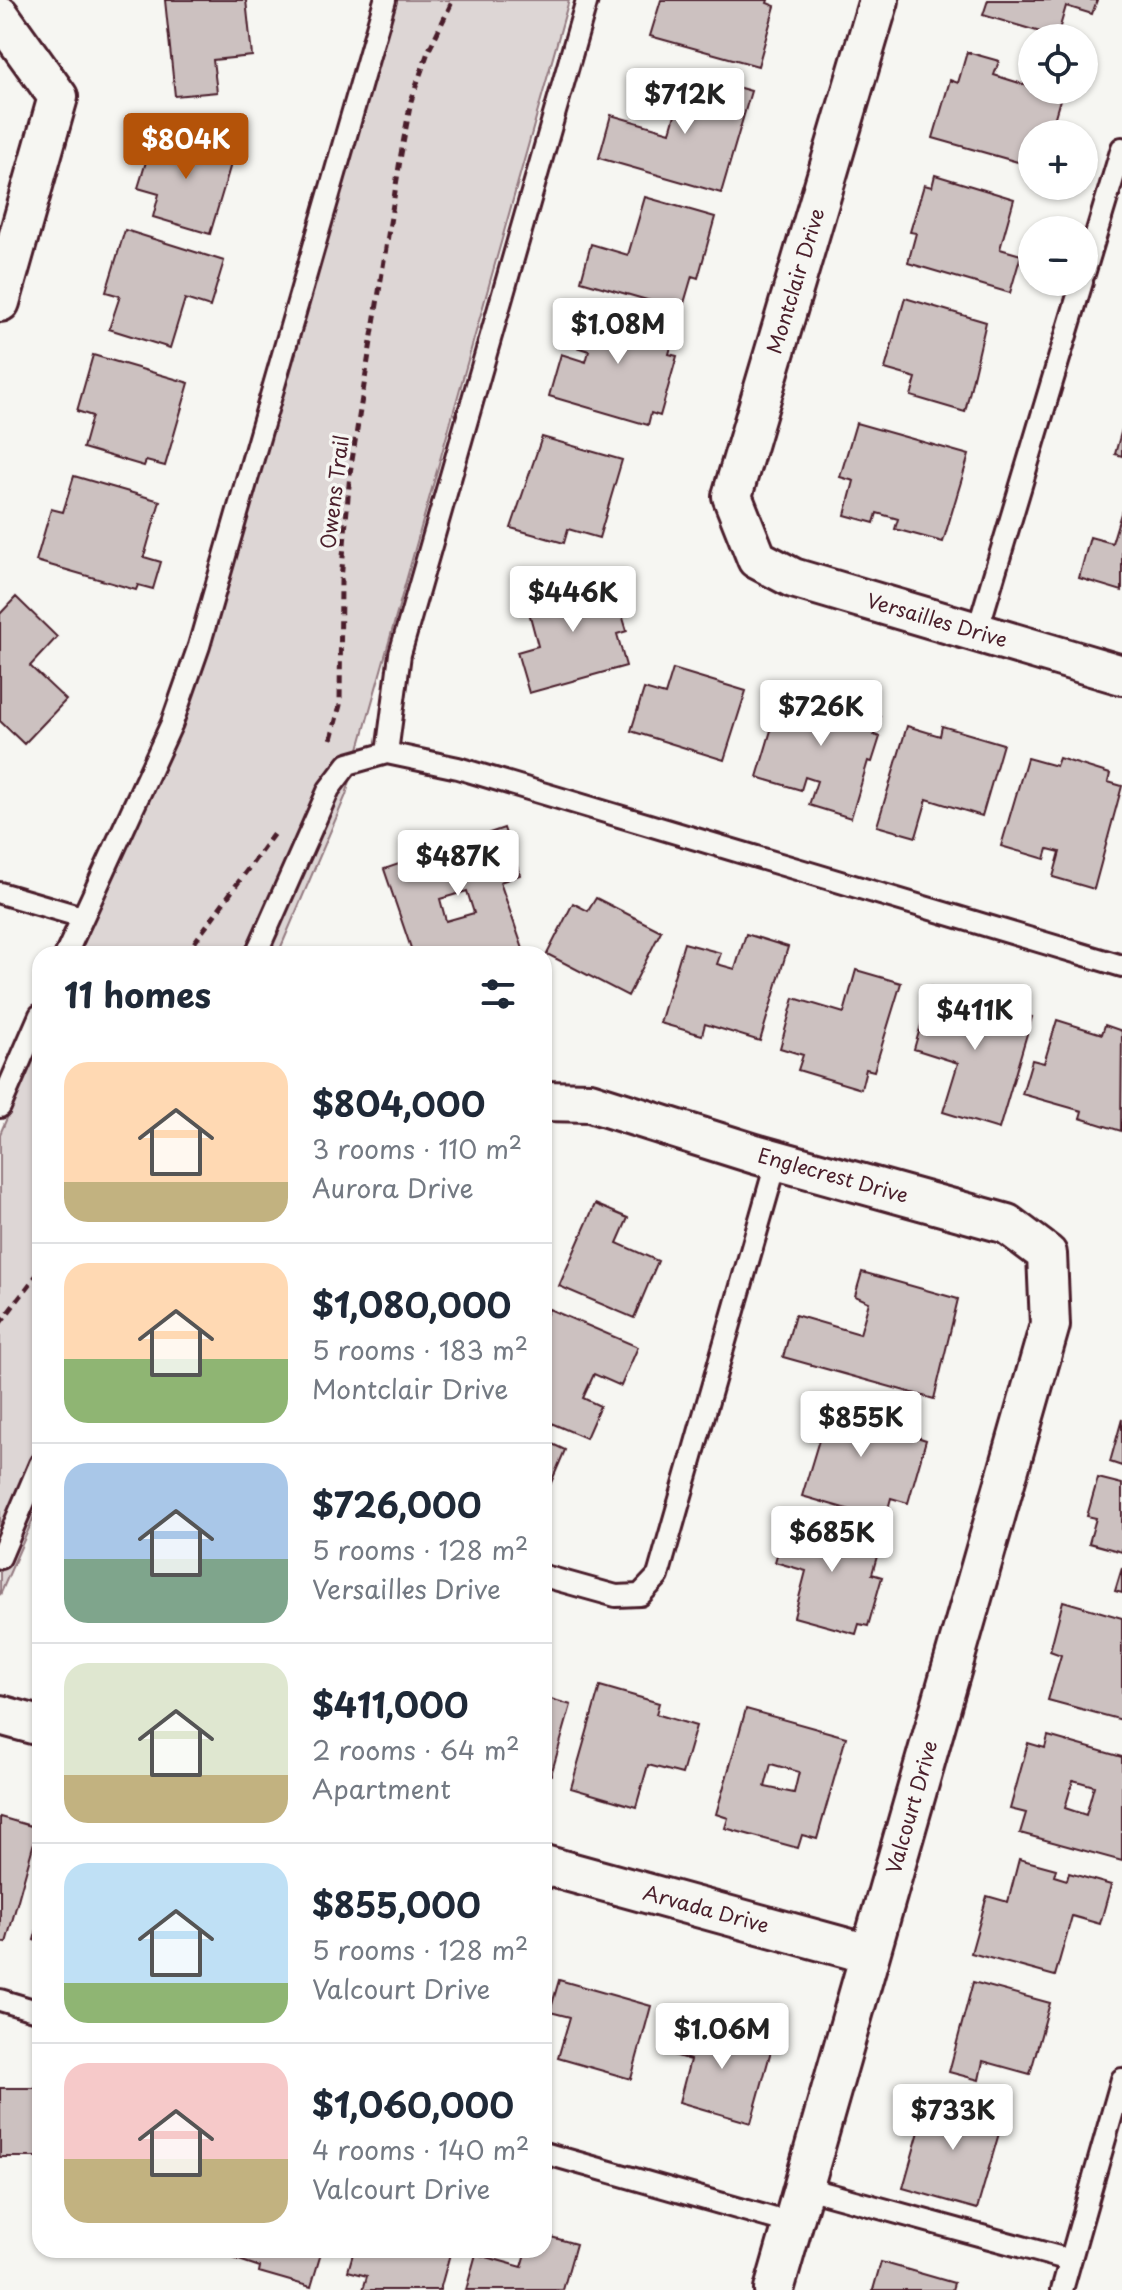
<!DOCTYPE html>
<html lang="en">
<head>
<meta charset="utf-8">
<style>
  :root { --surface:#fff; --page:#f2f2f3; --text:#1f2937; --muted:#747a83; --line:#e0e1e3; --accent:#b45309 }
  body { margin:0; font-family:"Playpen Sans",sans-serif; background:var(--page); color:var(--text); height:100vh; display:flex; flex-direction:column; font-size:30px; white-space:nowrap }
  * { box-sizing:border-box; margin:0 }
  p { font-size:26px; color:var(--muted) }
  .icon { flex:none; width:44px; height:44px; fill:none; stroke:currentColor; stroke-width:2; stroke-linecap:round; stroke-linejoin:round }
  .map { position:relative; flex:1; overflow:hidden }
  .drawer { position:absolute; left:32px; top:946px; width:520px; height:1312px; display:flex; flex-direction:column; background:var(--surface); border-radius:24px; box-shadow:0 2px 6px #0004 }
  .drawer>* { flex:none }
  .controls { position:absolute; left:1018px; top:24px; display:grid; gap:16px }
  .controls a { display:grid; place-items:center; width:80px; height:80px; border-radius:50%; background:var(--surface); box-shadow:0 2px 6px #0004; font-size:40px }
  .price { position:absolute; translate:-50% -68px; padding:0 18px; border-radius:8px; background:#fff; color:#222; font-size:26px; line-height:52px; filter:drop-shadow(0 2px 4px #0008) }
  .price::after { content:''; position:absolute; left:50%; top:48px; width:24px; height:18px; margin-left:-12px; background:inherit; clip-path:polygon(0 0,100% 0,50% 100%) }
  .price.selected { background:var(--accent); color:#fff }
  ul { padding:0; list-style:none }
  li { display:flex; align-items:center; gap:24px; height:200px; padding:0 32px }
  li+li { border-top:2px solid var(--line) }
  li span { display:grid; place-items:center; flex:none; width:224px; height:160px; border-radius:24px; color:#555 }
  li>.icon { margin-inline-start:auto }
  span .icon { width:96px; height:96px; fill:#fffc; stroke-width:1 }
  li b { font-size:34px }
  h2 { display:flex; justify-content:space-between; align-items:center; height:96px; padding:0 32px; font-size:34px }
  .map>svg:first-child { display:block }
  .green { fill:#ddd6d5; stroke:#947a80; stroke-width:2 }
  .building { fill:#ccc1c0; stroke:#4a1f2b; stroke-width:2; fill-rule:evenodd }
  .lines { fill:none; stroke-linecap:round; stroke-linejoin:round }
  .service-casing { stroke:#4a1f2b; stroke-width:26 }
  .minor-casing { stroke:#4a1f2b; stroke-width:44 }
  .path { stroke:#4a1f2b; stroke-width:5; stroke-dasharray:8 6; stroke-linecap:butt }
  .service { stroke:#f6f6f2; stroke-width:20 }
  .minor { stroke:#f6f6f2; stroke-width:38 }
  .labels { text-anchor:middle; stroke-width:7; stroke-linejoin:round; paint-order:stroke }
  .street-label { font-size:20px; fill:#4a1f2b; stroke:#f6f6f2 }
</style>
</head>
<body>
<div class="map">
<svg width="1122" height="2290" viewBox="0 0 1122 2290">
  <rect width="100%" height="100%" fill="#f6f6f2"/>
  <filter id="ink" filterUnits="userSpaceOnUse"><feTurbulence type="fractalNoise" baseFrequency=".0125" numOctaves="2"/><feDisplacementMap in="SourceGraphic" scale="16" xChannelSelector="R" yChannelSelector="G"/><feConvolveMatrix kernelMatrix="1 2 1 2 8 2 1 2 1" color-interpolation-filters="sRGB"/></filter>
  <g filter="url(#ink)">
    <path class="green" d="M 391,0 L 569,0 L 346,795 L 278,954 L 79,954 L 187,707 Z
      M 40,1042 L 40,1503 L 0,1595 L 0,1134 Z"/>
    <path class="building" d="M 165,0 L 246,0 L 252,56 L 213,60 L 217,92 L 175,96 Z
      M 661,0 L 768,0 L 767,3 L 775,6 L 758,66 L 650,36 Z
      M 988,0 L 1097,0 L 1092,14 L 1066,6 L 1057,37 L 983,15 Z
      M 967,52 L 999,61 L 994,75 L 1032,87 L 1032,90 L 1061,96 L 1050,134 L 1032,134 L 1032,166 L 933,138 L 950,80 L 958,83 Z
      M 687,73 L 751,91 L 721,193 L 599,158 L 611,115 L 670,132 Z
      M 155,132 L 234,154 L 210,234 L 153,217 L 159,194 L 138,188 Z
      M 935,175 L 1014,199 L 1000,249 L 1021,255 L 1010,293 L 908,263 L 916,233 L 910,232 L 924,185 L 932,187 Z
      M 645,197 L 715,217 L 698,278 L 692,276 L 682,310 L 581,281 L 591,244 L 628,255 Z
      M 125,230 L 224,261 L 210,307 L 185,299 L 170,348 L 109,329 L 120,296 L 106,292 Z
      M 905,298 L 986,322 L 965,412 L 911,396 L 916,378 L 885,369 Z
      M 585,303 L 676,330 L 669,354 L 677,356 L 660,416 L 651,413 L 648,425 L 549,396 L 561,354 L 586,362 L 589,351 L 573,346 Z
      M 93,355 L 189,383 L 165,466 L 146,461 L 144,466 L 83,448 L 92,416 L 77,411 Z
      M 856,423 L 969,455 L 943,542 L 895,529 L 898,519 L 877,513 L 874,523 L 845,515 L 854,481 L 840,477 Z
      M 1122,429 L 1122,456 L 1115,454 Z
      M 542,437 L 622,460 L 599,538 L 568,529 L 564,543 L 511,528 Z
      M 74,476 L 160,501 L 144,557 L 161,562 L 153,589 L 138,585 L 136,590 L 36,561 L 51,509 L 63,512 Z
      M 1122,510 L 1122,591 L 1079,578 L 1090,537 L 1112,543 Z
      M 602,575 L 606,586 L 613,585 L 627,631 L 617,634 L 626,666 L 529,693 L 517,652 L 538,646 L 525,597 Z
      M 16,597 L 57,637 L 30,666 L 66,700 L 24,744 L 0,721 L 0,614 Z
      M 673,669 L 746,691 L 724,760 L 631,731 L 644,689 L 665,695 Z
      M 784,687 L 866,707 L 864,711 L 880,716 L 874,735 L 880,737 L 872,762 L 868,761 L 851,818 L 809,805 L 817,781 L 805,777 L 801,790 L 757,777 Z
      M 907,726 L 940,736 L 942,726 L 1003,744 L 982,816 L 927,799 L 916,837 L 877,826 Z
      M 1027,758 L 1056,766 L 1059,758 L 1110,774 L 1108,782 L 1122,786 L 1094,889 L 1053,877 L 1060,852 L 1048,849 L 1045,859 L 1001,846 Z
      M 504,828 L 520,875 L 500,882 L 523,949 L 509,954 L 413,954 L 384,869 ZM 467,891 L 474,913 L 446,921 L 440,899 Z
      M 596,898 L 661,931 L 628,996 L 547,954 L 573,903 L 588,911 Z
      M 746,934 L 788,947 L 760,1041 L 705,1024 L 702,1035 L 660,1023 L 684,943 L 721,953 L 717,964 L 735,969 Z
      M 856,970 L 901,983 L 874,1071 L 866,1069 L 861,1089 L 798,1070 L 803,1055 L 780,1048 L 794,998 L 844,1013 Z
      M 932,987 L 1032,1017 L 999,1129 L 943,1112 L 958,1063 L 914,1049 Z
      M 1057,1020 L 1102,1034 L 1105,1025 L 1122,1031 L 1121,1131 L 1080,1118 L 1082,1111 L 1022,1094 L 1032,1060 L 1044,1063 Z
      M 595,1204 L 628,1218 L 617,1243 L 658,1261 L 634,1318 L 559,1286 Z
      M 862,1272 L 958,1299 L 934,1399 L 783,1357 L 795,1315 L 860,1334 L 869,1302 L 855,1296 Z
      M 549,1309 L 638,1347 L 621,1386 L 594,1374 L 583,1398 L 600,1406 L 586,1438 L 544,1420 L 544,1320 Z
      M 816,1397 L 911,1423 L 908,1434 L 926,1440 L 908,1503 L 891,1498 L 885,1520 L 802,1496 L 819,1440 L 805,1436 Z
      M 1122,1419 L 1122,1466 L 1110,1462 Z
      M 544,1440 L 565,1450 L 544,1499 Z
      M 1098,1478 L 1122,1484 L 1122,1552 L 1089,1543 L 1096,1518 L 1087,1516 Z
      M 788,1516 L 881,1542 L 872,1574 L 882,1577 L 868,1626 L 859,1624 L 856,1634 L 794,1617 L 806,1571 L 775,1562 Z
      M 1122,1568 L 1122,1593 L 1115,1591 Z
      M 1063,1601 L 1122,1618 L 1122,1720 L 1048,1700 L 1061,1655 L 1050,1651 Z
      M 600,1686 L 659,1703 L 656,1714 L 696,1726 L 682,1774 L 648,1765 L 636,1807 L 571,1788 Z
      M 544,1697 L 571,1705 L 551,1775 L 544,1774 Z
      M 746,1709 L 846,1737 L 817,1839 L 802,1835 L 798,1848 L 725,1828 L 728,1818 L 716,1814 ZM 771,1764 L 799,1772 L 794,1793 L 765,1787 Z
      M 1048,1736 L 1122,1757 L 1122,1861 L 1020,1833 L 1026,1813 L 1010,1809 L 1028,1743 L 1045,1748 ZM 1073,1780 L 1094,1786 L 1086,1815 L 1065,1808 Z
      M 0,1817 L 38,1828 L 6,1943 L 0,1942 Z
      M 1019,1859 L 1056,1869 L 1054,1876 L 1067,1880 L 1069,1873 L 1111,1885 L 1100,1924 L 1072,1916 L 1055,1976 L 971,1953 L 987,1896 L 1008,1902 Z
      M 40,1919 L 40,1942 L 34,1940 Z
      M 559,1980 L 651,2006 L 631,2079 L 558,2058 L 570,2017 L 550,2012 Z
      M 973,1982 L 1050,2003 L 1030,2074 L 983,2061 L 979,2080 L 949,2072 Z
      M 683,2021 L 772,2047 L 751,2123 L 679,2102 L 690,2060 L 674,2055 Z
      M 0,2088 L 40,2088 L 40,2157 L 0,2157 Z
      M 929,2096 L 1004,2116 L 977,2209 L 903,2188 Z
      M 544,2235 L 576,2244 L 563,2290 L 466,2290 L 476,2254 L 522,2267 L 527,2250 L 544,2250 Z
      M 209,2250 L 322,2250 L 311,2287 L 259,2272 L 260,2267 Z
      M 354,2250 L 451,2250 L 440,2290 L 363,2290 L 367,2276 L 348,2271 Z
      M 881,2262 L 954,2283 L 952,2290 L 873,2290 Z"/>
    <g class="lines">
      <g class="service-casing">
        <path id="service" d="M 1084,274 L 1122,148
          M 977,632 L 1082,282
          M 387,753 L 400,654 L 587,0
          M 0,893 L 82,917
          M 66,954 L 172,723 L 199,646 L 385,0
          M 256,954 L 329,789 L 348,764 L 387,753 L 458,768 L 1122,966
          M 0,1107 L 40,1015
          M 0,1558 L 40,1464
          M 544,1576 L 616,1596 L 640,1595 L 658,1576 L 777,1160
          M 0,2000 L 40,2012
          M 544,2153 L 793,2224
          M 803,2187 L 1070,2260
          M 1062,2290 L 1122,2079"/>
      </g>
      <g class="minor-casing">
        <g id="minor">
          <path id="s1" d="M 879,0 L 732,496 L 757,559 L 793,578 L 1122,675"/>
          <path d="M 0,16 L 58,97 L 0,302"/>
          <path id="s2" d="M 544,1101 L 590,1102 L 755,1154 L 1007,1224 L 1047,1254 L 1050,1325 L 774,2290"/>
          <path d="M 0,1715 L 40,1726"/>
          <path id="s3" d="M 544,1865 L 869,1954"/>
        </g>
      </g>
      <path class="path" d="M 331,739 L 340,705 L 341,581 L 350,473 L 401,154 L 411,101 L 428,52 L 453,0
        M 186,954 L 275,832
        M 0,1323 L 40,1271"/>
      <use href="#service" class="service"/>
      <use href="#minor" class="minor"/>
    </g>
  </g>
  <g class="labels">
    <g class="street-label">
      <text transform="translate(796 281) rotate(-73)" y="7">Montclair Drive</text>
      <text transform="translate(335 492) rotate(-83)" y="7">Owens Trail</text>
      <text dy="7" stroke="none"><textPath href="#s1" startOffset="776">Versailles Drive</textPath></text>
      <text dy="7" stroke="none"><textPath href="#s2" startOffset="300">Englecrest Drive</textPath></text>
      <text transform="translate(912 1807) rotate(-74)" y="7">Valcourt Drive</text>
      <text dy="7" stroke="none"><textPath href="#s3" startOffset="168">Arvada Drive</textPath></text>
    </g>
  </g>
</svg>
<div class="controls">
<a><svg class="icon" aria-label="locate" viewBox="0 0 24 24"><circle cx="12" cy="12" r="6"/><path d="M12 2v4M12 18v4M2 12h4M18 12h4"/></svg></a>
<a>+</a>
<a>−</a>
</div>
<b class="price" style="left:685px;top:136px">$712K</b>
<b class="price selected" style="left:186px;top:181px">$804K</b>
<b class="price" style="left:618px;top:366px">$1.08M</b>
<b class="price" style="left:573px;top:634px">$446K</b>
<b class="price" style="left:821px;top:748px">$726K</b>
<b class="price" style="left:458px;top:898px">$487K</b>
<b class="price" style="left:975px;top:1052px">$411K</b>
<b class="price" style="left:861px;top:1459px">$855K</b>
<b class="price" style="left:832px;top:1574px">$685K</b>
<b class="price" style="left:722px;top:2071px">$1.06M</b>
<b class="price" style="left:953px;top:2152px">$733K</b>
<section class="drawer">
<h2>11 homes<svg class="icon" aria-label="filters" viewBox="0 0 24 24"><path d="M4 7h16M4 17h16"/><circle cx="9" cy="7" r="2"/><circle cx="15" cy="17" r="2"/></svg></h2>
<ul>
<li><span style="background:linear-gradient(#ffd9b3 75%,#c2b280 0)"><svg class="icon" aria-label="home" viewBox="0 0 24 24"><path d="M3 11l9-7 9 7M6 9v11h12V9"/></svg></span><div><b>$804,000</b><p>3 rooms · 110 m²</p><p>Aurora Drive</p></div></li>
<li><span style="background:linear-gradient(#ffd9b3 60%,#8fb573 0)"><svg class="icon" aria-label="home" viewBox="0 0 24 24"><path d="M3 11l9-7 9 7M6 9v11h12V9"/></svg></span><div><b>$1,080,000</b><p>5 rooms · 183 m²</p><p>Montclair Drive</p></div></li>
<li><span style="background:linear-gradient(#a9c7e8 60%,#7fa58c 0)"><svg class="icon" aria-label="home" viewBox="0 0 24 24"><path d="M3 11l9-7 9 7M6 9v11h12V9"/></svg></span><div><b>$726,000</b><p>5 rooms · 128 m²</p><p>Versailles Drive</p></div></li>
<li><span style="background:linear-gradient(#dfe7d0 70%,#c2b280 0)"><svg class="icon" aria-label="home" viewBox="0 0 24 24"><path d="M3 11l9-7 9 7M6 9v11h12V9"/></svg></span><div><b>$411,000</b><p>2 rooms · 64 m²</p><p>Apartment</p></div></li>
<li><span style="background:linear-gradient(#bfe0f5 75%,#8fb573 0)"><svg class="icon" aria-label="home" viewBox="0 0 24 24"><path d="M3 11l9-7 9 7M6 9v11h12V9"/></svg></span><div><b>$855,000</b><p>5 rooms · 128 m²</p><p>Valcourt Drive</p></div></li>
<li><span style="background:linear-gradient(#f6c9c9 60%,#c2b280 0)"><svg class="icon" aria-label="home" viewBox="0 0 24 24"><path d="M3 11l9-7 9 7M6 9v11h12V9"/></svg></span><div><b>$1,060,000</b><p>4 rooms · 140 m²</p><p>Valcourt Drive</p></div></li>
</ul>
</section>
</div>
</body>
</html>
